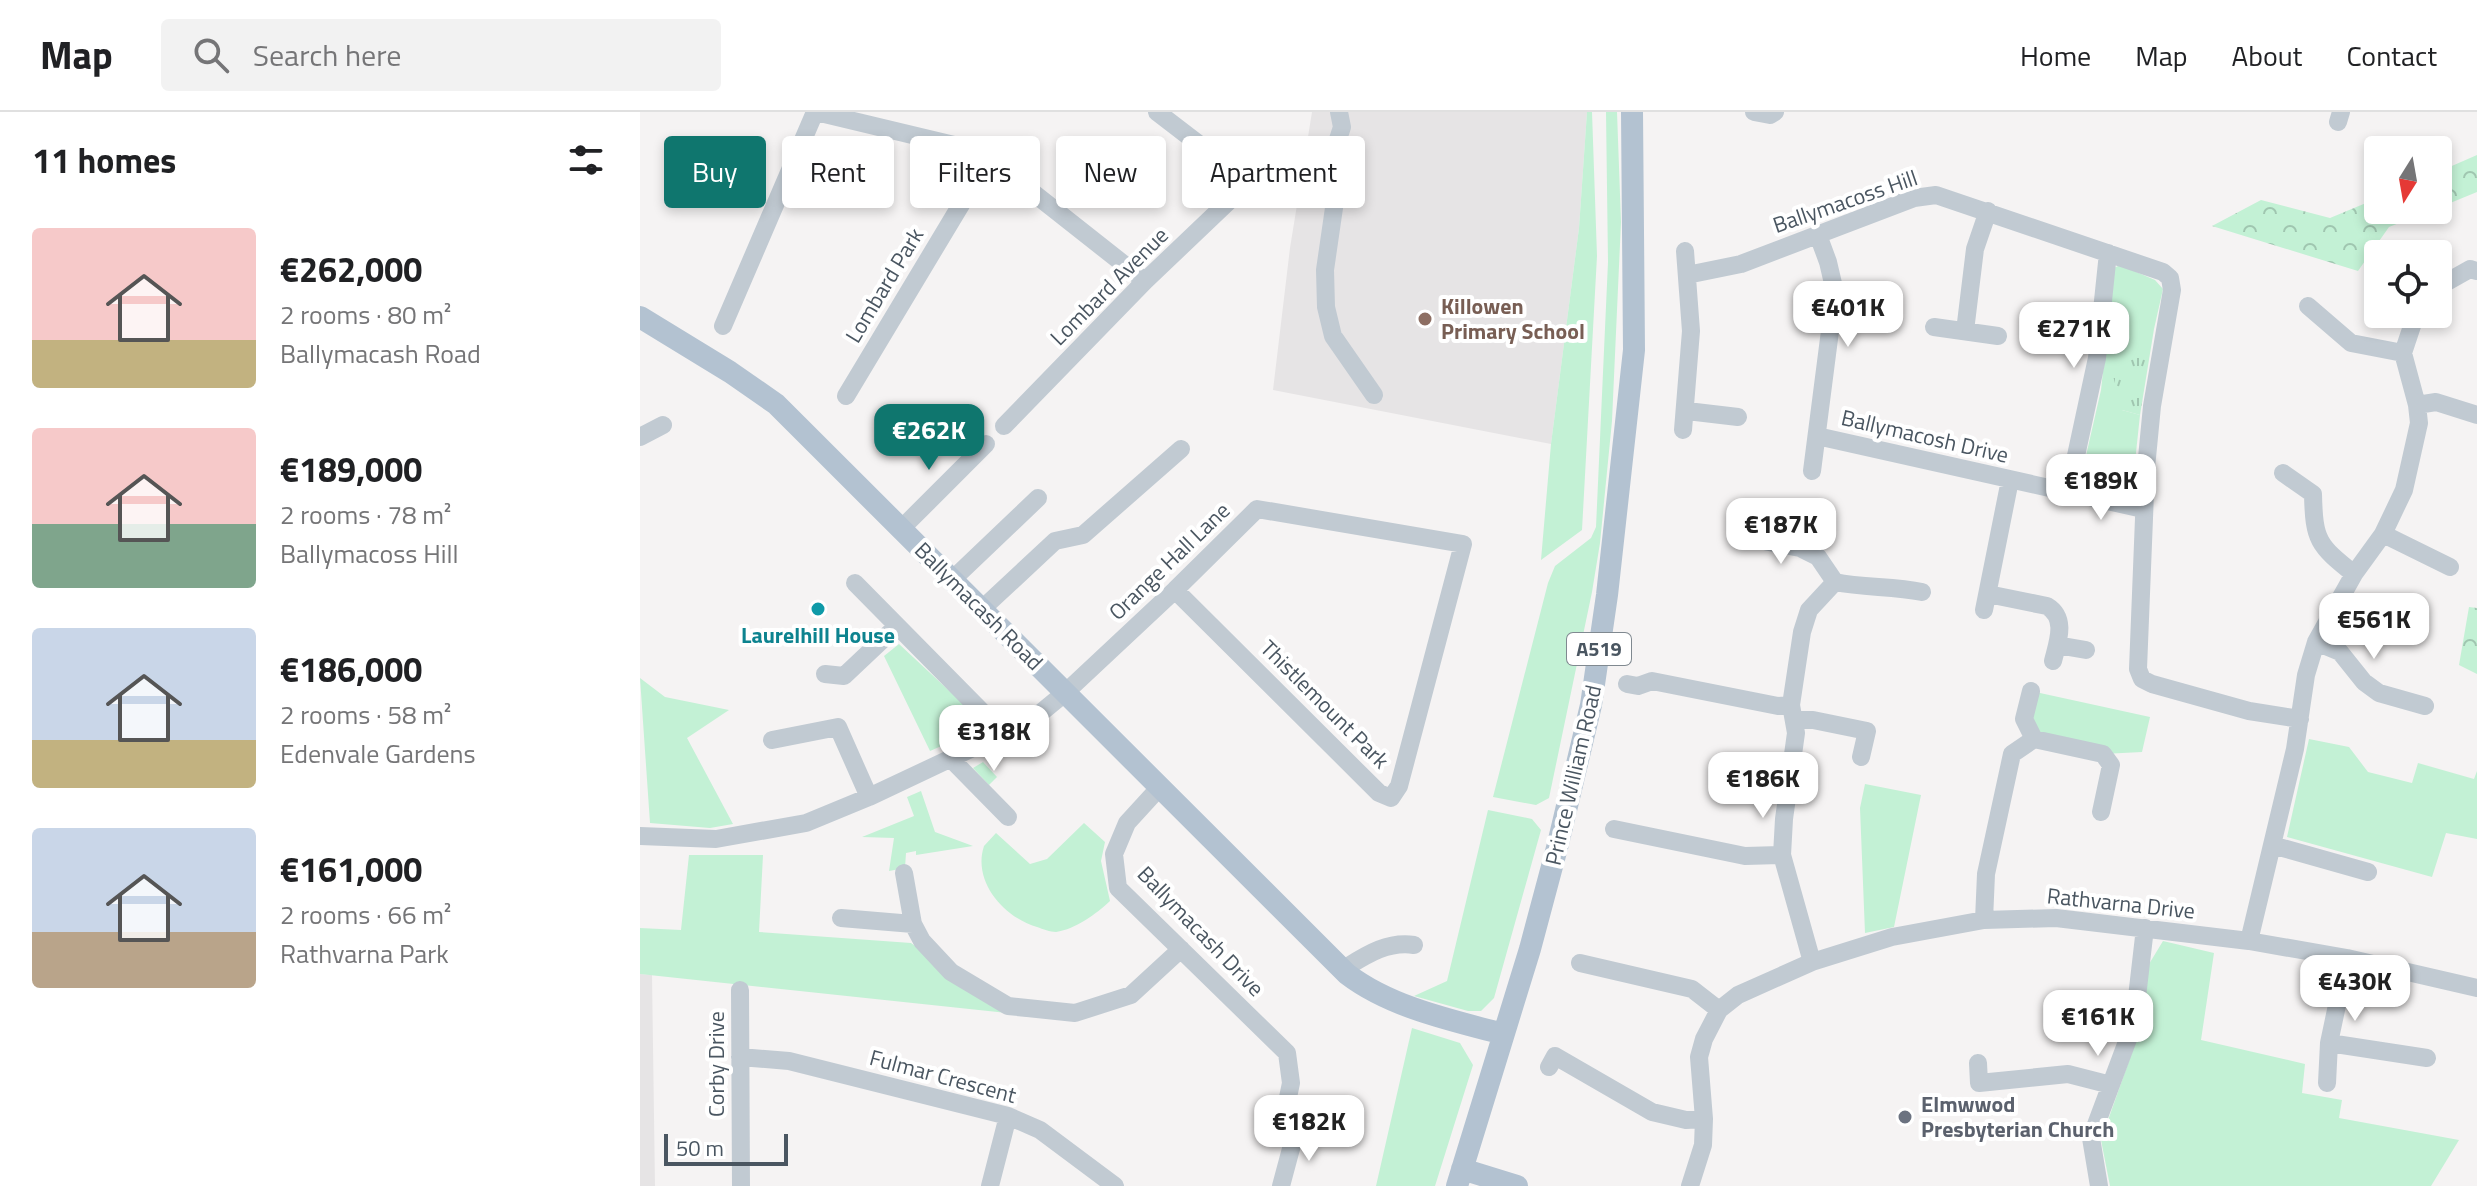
<!DOCTYPE html>
<html lang="en">
<head>
<meta charset="utf-8">
<style>
  :root { --surface:#fff; --page:#f2f2f2; --text:#202124; --muted:#757577; --line:#e0e0e0; --accent:#0f766e }
  body { margin:0; font-family:"Titillium Web",sans-serif; background:var(--page); color:var(--text); height:100vh; display:flex; flex-direction:column; font-size:30px; white-space:nowrap }
  * { box-sizing:border-box; margin:0 }
  p { font-size:26px; color:var(--muted) }
  .icon { flex:none; width:44px; height:44px; fill:none; stroke:currentColor; stroke-width:2; stroke-linecap:round; stroke-linejoin:round }
  .map { position:relative; flex:1; overflow:hidden }
  .sheet { display:flex; flex-direction:column; background:var(--surface); width:640px }
  .sheet>* { flex:none }
  .banner { position:absolute; left:24px; top:24px; width:760px; height:72px; display:flex; gap:16px }
  .needle { width:52px; rotate:191deg }
  .fabs { position:absolute; left:1724px; top:24px; display:grid; gap:16px }
  .fabs a { display:grid; place-items:center; width:88px; height:88px; border-radius:8px; background:var(--surface); box-shadow:0 4px 12px #0003; font-size:40px }
  .scale { position:absolute; left:24px; bottom:20px; width:124px; box-sizing:border-box; padding-left:8px; border:4px solid #4a5661; border-top:0; font-size:22px; line-height:28px; white-space:nowrap; color:#4a5661; -webkit-text-stroke:6px #fff; paint-order:stroke }
  .price { position:absolute; translate:-50% -68px; padding:0 18px; border-radius:16px; background:#fff; color:#222; font-size:26px; line-height:52px; filter:drop-shadow(0 2px 4px #0008) }
  .price::after { content:''; position:absolute; left:50%; top:48px; width:24px; height:18px; margin-left:-12px; background:inherit; clip-path:polygon(0 0,100% 0,50% 100%) }
  .price.on { background:var(--accent); color:#fff }
  ul { padding:0; list-style:none }
  li { display:flex; align-items:center; gap:24px; height:200px; padding:0 32px }
  li span { display:grid; place-items:center; flex:none; width:224px; height:160px; border-radius:8px; color:#555 }
  li>.icon { margin-inline-start:auto }
  span .icon { width:96px; height:96px; fill:#fffc; stroke-width:1 }
  li b { font-size:34px }
  h2 { display:flex; justify-content:space-between; align-items:center; height:96px; padding:0 32px; font-size:34px }
  .pill { padding:0 28px; border-radius:8px; background:var(--surface); box-shadow:0 4px 12px #0003; font-size:28px; line-height:72px }
  .pill.on { background:var(--accent); color:#fff }
  header { display:flex; align-items:center; gap:48px; box-sizing:border-box; height:112px; padding:0 40px; background:var(--surface); border-bottom:2px solid var(--line) }
  header strong { font-size:38px }
  nav { display:flex; gap:44px; margin-inline-start:auto; font-size:28px }
  .search { width:560px; height:72px; background:var(--page); display:flex; align-items:center; gap:20px; box-sizing:border-box; padding:0 28px; border-radius:8px; color:var(--muted); font-size:30px }
  main { display:flex; flex:1; min-height:0 }
  .map>svg:first-child { display:block }
  .education { fill:#e6e4e5 }
  .green { fill:#c3f1d5 }
  .forest { fill:url(#forest-crowns) }
  .park { fill:url(#park-tufts) }
  .lines { fill:none; stroke-linecap:round; stroke-linejoin:round }
  .minor { stroke:#c1cad2; stroke-width:18 }
  .major { stroke:#b3c2d1; stroke-width:22 }
  .education-dot { fill:#8d6e63; stroke:#fff; stroke-width:3 }
  .culture-dot { fill:#0f9aa8; stroke:#fff; stroke-width:3 }
  .worship-dot { fill:#6b7280; stroke:#fff; stroke-width:3 }
  .labels { text-anchor:middle; stroke-width:8; stroke-linejoin:round; paint-order:stroke }
  .shield { fill:#fff; stroke:#808990; stroke-width:2 }
  .shield-label { font-size:20px; font-weight:bold; fill:#4a5661 }
  .street-label { font-size:22px; fill:#4a5661; stroke:#fff }
  .education-label { font-size:22px; font-weight:bold; fill:#785e54; stroke:#fff; text-anchor:start }
  .culture-label { font-size:22px; font-weight:bold; fill:#0d838f; stroke:#fff }
  .worship-label { font-size:22px; font-weight:bold; fill:#5b616d; stroke:#fff; text-anchor:start }
</style>
</head>
<body>
<header>
<strong>Map</strong>
<div class="search"><svg class="icon" aria-label="search" viewBox="0 0 24 24"><circle cx="10" cy="10" r="6"/><path d="M15 15l6 6"/></svg>Search here</div>
<nav><a>Home</a><a>Map</a><a>About</a><a>Contact</a></nav>
</header>
<main>
<section class="sheet">
<h2>11 homes<svg class="icon" aria-label="filters" viewBox="0 0 24 24"><path d="M4 7h16M4 17h16"/><circle cx="9" cy="7" r="2"/><circle cx="15" cy="17" r="2"/></svg></h2>
<ul>
<li><span style="background:linear-gradient(#f6c9c9 70%,#c2b280 0)"><svg class="icon" aria-label="home" viewBox="0 0 24 24"><path d="M3 11l9-7 9 7M6 9v11h12V9"/></svg></span><div><b>€262,000</b><p>2 rooms · 80 m²</p><p>Ballymacash Road</p></div></li>
<li><span style="background:linear-gradient(#f6c9c9 60%,#7fa58c 0)"><svg class="icon" aria-label="home" viewBox="0 0 24 24"><path d="M3 11l9-7 9 7M6 9v11h12V9"/></svg></span><div><b>€189,000</b><p>2 rooms · 78 m²</p><p>Ballymacoss Hill</p></div></li>
<li><span style="background:linear-gradient(#c9d6e8 70%,#c2b280 0)"><svg class="icon" aria-label="home" viewBox="0 0 24 24"><path d="M3 11l9-7 9 7M6 9v11h12V9"/></svg></span><div><b>€186,000</b><p>2 rooms · 58 m²</p><p>Edenvale Gardens</p></div></li>
<li><span style="background:linear-gradient(#c9d6e8 65%,#b9a48a 0)"><svg class="icon" aria-label="home" viewBox="0 0 24 24"><path d="M3 11l9-7 9 7M6 9v11h12V9"/></svg></span><div><b>€161,000</b><p>2 rooms · 66 m²</p><p>Rathvarna Park</p></div></li>
</ul>
</section>
<div class="map">
<svg width="1837" height="1074" viewBox="0 0 1837 1074">
  <defs>
    <pattern id="forest-crowns" width="20" height="18" patternUnits="userSpaceOnUse" patternTransform="scale(2)"><rect width="20" height="18" fill="#c3f1d5"/><path d="M2 6a3 3 0 1 1 6 0M12 15a3 3 0 1 1 6 0" fill="none" stroke="#a0c6b0"/></pattern>
    <pattern id="park-tufts" width="24" height="20" patternUnits="userSpaceOnUse" patternTransform="scale(2)"><rect width="24" height="20" fill="#c3f1d5"/><path d="M3 7l-1-3M5 7V3M7 7l1-3M15 17l-1-3M17 17v-4M19 17l1-3" fill="none" stroke="#a0c6b0"/></pattern>
  </defs>
  <rect width="100%" height="100%" fill="#f5f3f3"/>
  <path class="education" d="M 672,0 L 947,0 L 939,116 L 911,332 L 633,278 L 650,136 Z
    M 0,862 L 12,863 L 15,1074 L 0,1074 Z"/>
  <path class="green" d="M 947,0 L 952,0 L 957,144 L 942,418 L 901,448 L 911,332 L 939,116 Z
    M 966,0 L 977,0 L 981,110 L 972,309 L 960,431 L 952,480 L 909,686 L 896,693 L 853,685 L 908,471 L 915,454 L 951,426 L 956,415 L 968,150 Z
    M 1480,153 L 1515,168 L 1523,177 L 1514,217 L 1500,217 L 1482,298 L 1500,303 L 1492,378 L 1485,380 L 1440,370 L 1461,278 L 1474,156 Z
    M 259,532 L 347,614 L 290,639 L 244,544 Z
    M 0,566 L 25,585 L 89,598 L 47,626 L 93,712 L 70,716 L 10,711 Z
    M 1391,579 L 1510,605 L 1502,640 L 1463,642 L 1394,627 Z
    M 1669,627 L 1709,635 L 1728,660 L 1772,671 L 1778,651 L 1834,667 L 1837,659 L 1837,727 L 1806,721 L 1792,765 L 1647,725 Z
    M 343,650 L 357,665 L 349,673 L 333,656 Z
    M 1225,672 L 1281,683 L 1254,815 L 1225,821 L 1220,696 Z
    M 281,679 L 295,720 L 333,734 L 276,743 L 276,739 L 266,741 L 265,756 L 249,759 L 254,726 L 222,725 L 274,704 L 267,685 Z
    M 848,698 L 892,707 L 901,718 L 854,886 L 841,899 L 828,899 L 774,884 L 807,869 Z
    M 444,711 L 465,730 L 461,749 L 470,789 C 456,802 436,817 416,820 C 410,820 403,817 397,815 C 365,806 332,770 344,734 L 356,721 L 390,752 L 407,747 Z
    M 49,743 L 123,743 L 119,820 L 271,831 L 367,901 L 0,862 L 0,816 L 41,818 Z
    M 1523,829 L 1574,841 L 1561,928 L 1665,952 L 1662,981 L 1702,988 L 1699,1006 L 1819,1028 L 1791,1074 L 1470,1074 L 1461,1028 L 1503,909 L 1506,857 Z
    M 772,916 L 820,931 L 833,953 L 795,1074 L 736,1074 Z"/>
  <path class="forest" d="M 1837,43 L 1837,80 L 1798,96 L 1798,60 Z
    M 1738,86 L 1738,98 L 1792,98 L 1749,115 L 1718,159 L 1572,114 L 1621,88 L 1690,106 Z
    M 1829,495 L 1837,496 L 1837,562 L 1819,553 Z"/>
  <path class="park" d="M 1500,217 L 1514,217 L 1500,303 L 1482,298 L 1471,256 Z"/>
  <g class="lines">
    <path class="minor" d="M 176,0 L 314,33 L 349,46 L 505,169
      M 699,0 L 702,15 L 686,64 L 695,89 L 685,158 L 686,195 L 693,224 L 734,283
      M 1114,0 L 1130,3 L 1135,0
      M 1698,10 L 1701,0
      M 1047,163 L 1101,152 L 1274,86 L 1296,83 L 1523,160 L 1530,166 L 1532,178 L 1512,294 L 1506,356 L 1498,557 L 1502,567 L 1512,572 L 1609,599 L 1660,607
      M 1798,175 L 1830,157 L 1837,159
      M 1668,194 L 1711,231 L 1763,241
      M 83,214 L 175,0
      M 1294,215 L 1358,224
      M 1325,219 L 1335,137 L 1348,99
      M 206,284 L 349,46
      M 1777,293 L 1796,290 L 1837,303
      M 1047,299 L 1098,305
      M 364,314 L 505,169 L 590,88 L 592,67 L 586,53 L 517,0
      M 1043,318 L 1051,219 L 1045,139
      M 1177,324 L 1503,397
      M 0,325 L 23,313
      M 1172,359 L 1195,180 L 1188,150 L 1178,123
      M 1643,361 L 1673,382 C 1674,429 1678,433 1714,462
      M 1428,381 L 1457,246 L 1468,141
      M 261,417 L 346,332
      M 1743,422 L 1810,455
      M 1098,424 L 1160,436 L 1178,445 L 1195,470
      M 312,468 L 398,386
      M 215,471 L 364,622
      M 1348,482 L 1407,494 C 1427,506 1418,529 1413,549
      M 342,497 L 415,429 L 443,423 L 541,337
      M 1344,498 L 1370,368
      M 1676,530 L 1700,540 L 1724,570 L 1739,581 L 1785,594
      M 1417,533 L 1446,538
      M 185,562 L 204,564 L 257,514
      M 987,572 L 998,574 L 1012,569 L 1138,594 L 1151,593
      M 1391,579 L 1384,607 L 1394,627
      M 1155,608 L 1173,608 L 1227,619 L 1221,645
      M 132,628 L 198,615 L 229,685
      M 311,647 L 368,705
      M 519,676 L 487,711 L 474,742 L 478,776 L 647,941 L 651,971 L 646,995
      M 974,717 L 1105,744 L 1142,743
      M 0,724 L 76,727 L 166,711 L 229,685 L 392,608 L 426,580 L 535,478 L 617,397 L 823,432 L 759,674 L 751,686 L 739,681 L 535,478
      M 1632,733 L 1728,760
      M 264,761 L 273,812 L 282,829 L 311,860 L 368,894 L 435,901 L 491,883 L 541,837
      M 201,806 L 273,812
      M 1344,808 L 1346,762 L 1372,642 L 1394,627 L 1463,642 L 1471,653 L 1461,700
      M 1609,829 L 1655,637 L 1666,563 L 1676,530 L 1714,462 L 1743,422 L 1764,378 L 1779,311 L 1777,293 L 1763,241 L 1776,202
      M 1172,850 L 1142,743 L 1144,707 L 1156,621 L 1151,593 L 1162,520 L 1169,498 L 1195,470 C 1224,476 1253,474 1282,480
      M 940,851 L 1052,877 L 1079,898
      M 702,858 C 725,844 746,829 774,833
      M 100,878 L 101,1074
      M 1689,931 L 1787,946
      M 100,945 L 149,949 L 368,1004 L 400,1018 L 475,1074
      M 1338,951 L 1339,971 L 1428,962 L 1471,973
      M 909,955 L 915,944 L 1012,1000 L 1046,1008 L 1064,1007
      M 1687,971 L 1689,931 L 1707,846
      M 350,1074 L 368,1004
      M 641,1074 L 656,1018
      M 1050,1074 L 1063,1033 L 1064,1007 L 1059,945 L 1064,927 L 1079,898 L 1098,883 L 1172,850 L 1252,825 L 1344,808 L 1416,806 L 1609,829 L 1707,846 L 1837,876
      M 1459,1074 L 1451,1026 L 1494,911 L 1505,816"/>
    <path class="major" d="M 0,205 L 90,260 L 136,292 L 707,862 C 750,895 810,908 863,922
      M 822,1057 L 877,1074
      M 817,1074 L 890,837 L 918,732 L 951,593 L 967,483 L 994,238 L 992,0"/>
  </g>
  <circle class="education-dot" cx="785" cy="207" r="8"/>
  <circle class="culture-dot" cx="178" cy="497" r="8"/>
  <circle class="worship-dot" cx="1265" cy="1005" r="8"/>
  <g class="labels">
    <rect class="shield" x="927" y="521" width="64" height="32" rx="6"/>
    <g class="shield-label">
      <text x="959" y="544">A519</text>
    </g>
    <g class="street-label">
      <text transform="translate(1205 89) rotate(-19)" y="8">Ballymacoss Hill</text>
      <text transform="translate(244 173) rotate(-59)" y="8">Lombard Park</text>
      <text transform="translate(469 174) rotate(-45)" y="8">Lombard Avenue</text>
      <text transform="translate(1285 324) rotate(13)" y="8">Ballymacosh Drive</text>
      <text transform="translate(529 449) rotate(-44)" y="8">Orange Hall Lane</text>
      <text transform="translate(339 494) rotate(45)" y="8">Ballymacash Road</text>
      <text transform="translate(685 592) rotate(45)" y="8">Thistlemount Park</text>
      <text transform="translate(933 663) rotate(-77)" y="8">Prince William Road</text>
      <text transform="translate(1481 791) rotate(6)" y="8">Rathvarna Drive</text>
      <text transform="translate(561 819) rotate(46)" y="8">Ballymacash Drive</text>
      <text transform="translate(76 952) rotate(-90)" y="8">Corby Drive</text>
      <text transform="translate(303 964) rotate(15)" y="8">Fulmar Crescent</text>
    </g>
    <g class="education-label">
      <text x="801" y="202">Killowen<tspan x="801" dy="25">Primary School</tspan></text>
    </g>
    <g class="culture-label">
      <text x="178" y="531">Laurelhill House</text>
    </g>
    <g class="worship-label">
      <text x="1281" y="1000">Elmwwod<tspan x="1281" dy="25">Presbyterian Church</tspan></text>
    </g>
  </g>
</svg>
<div class="fabs">
<a><svg class="needle" viewBox="-14 -14 28 28"><path d="M0-13l5 13h-10z" fill="#e53935"/><path d="M0 13l5-13h-10z" fill="#757577"/></svg></a>
<a><svg class="icon" aria-label="locate" viewBox="0 0 24 24"><circle cx="12" cy="12" r="6"/><path d="M12 2v4M12 18v4M2 12h4M18 12h4"/></svg></a>
</div>
<div class="scale">50 m</div>
<b class="price" style="left:1208px;top:237px">€401K</b>
<b class="price" style="left:1434px;top:258px">€271K</b>
<b class="price on" style="left:289px;top:360px">€262K</b>
<b class="price" style="left:1461px;top:410px">€189K</b>
<b class="price" style="left:1141px;top:454px">€187K</b>
<b class="price" style="left:1734px;top:549px">€561K</b>
<b class="price" style="left:354px;top:661px">€318K</b>
<b class="price" style="left:1123px;top:708px">€186K</b>
<b class="price" style="left:1715px;top:911px">€430K</b>
<b class="price" style="left:1458px;top:946px">€161K</b>
<b class="price" style="left:669px;top:1051px">€182K</b>
<div class="banner">
<a class="pill on">Buy</a>
<a class="pill">Rent</a>
<a class="pill">Filters</a>
<a class="pill">New</a>
<a class="pill">Apartment</a>
</div>
</div>
</main>
</body>
</html>
